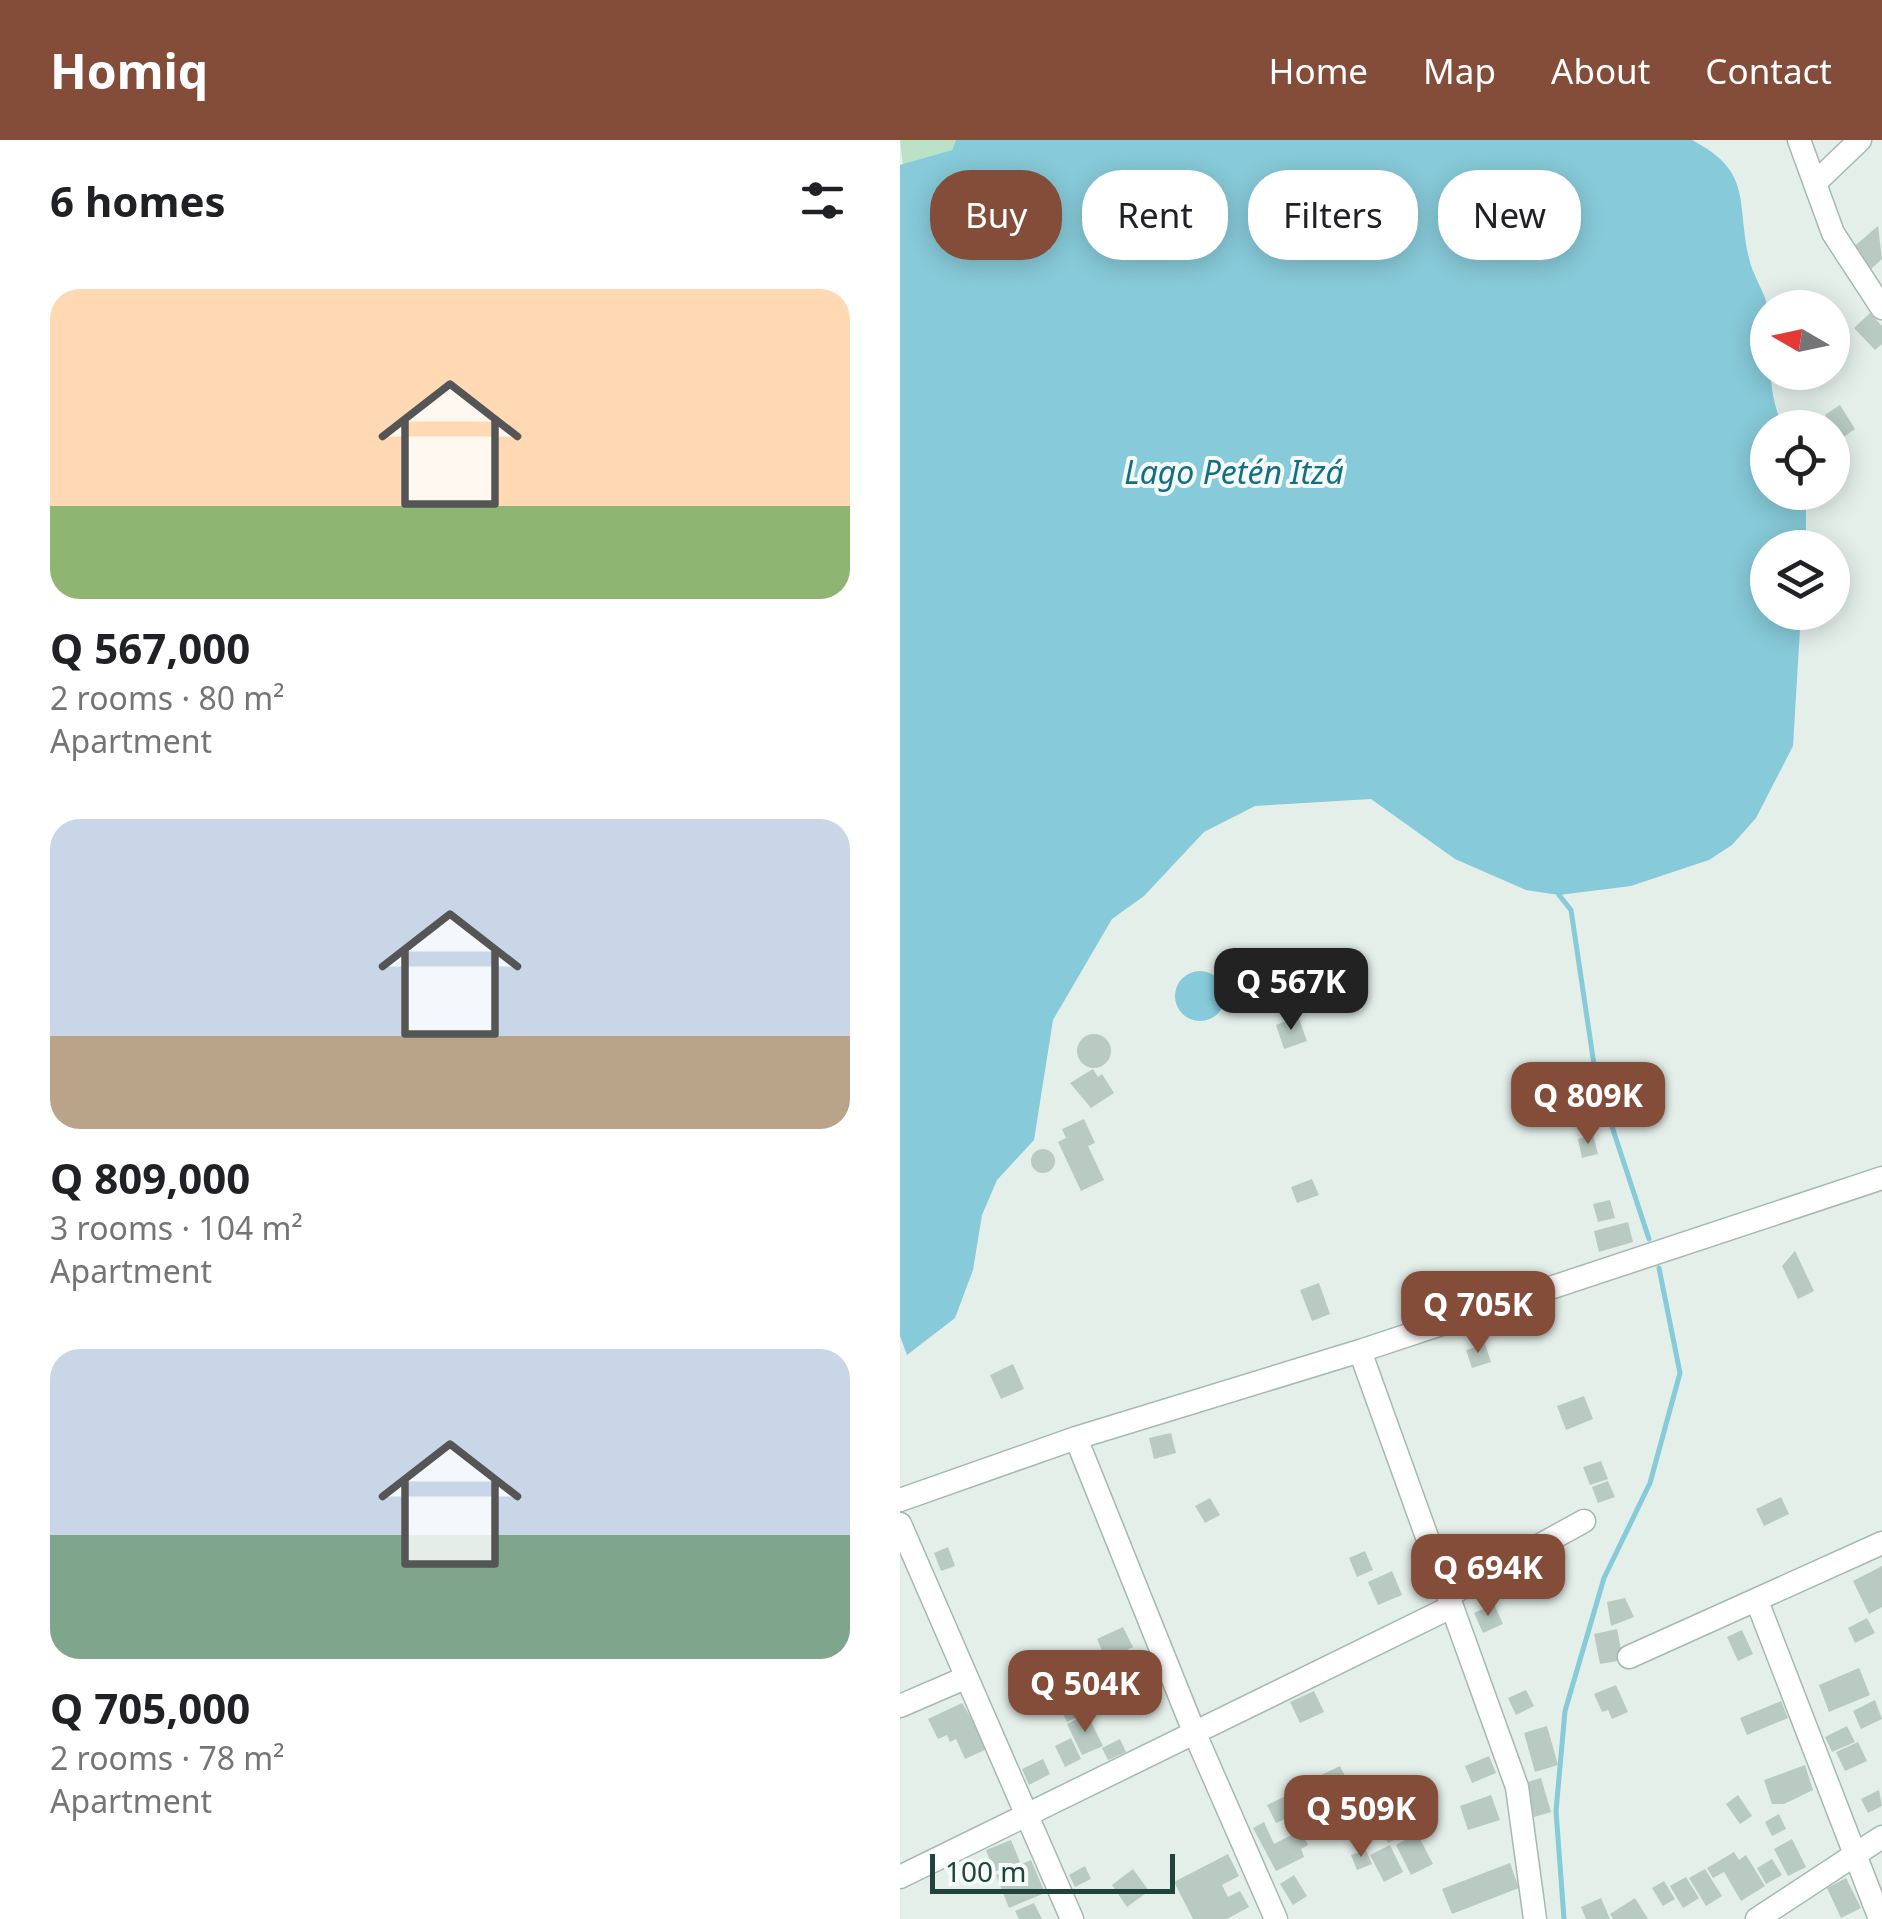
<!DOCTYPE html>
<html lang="en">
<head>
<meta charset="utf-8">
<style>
  :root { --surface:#fff; --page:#f6f6f6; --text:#202124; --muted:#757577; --accent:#844d39 }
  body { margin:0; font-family:"Noto Sans",sans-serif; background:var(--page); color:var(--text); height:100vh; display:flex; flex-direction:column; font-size:38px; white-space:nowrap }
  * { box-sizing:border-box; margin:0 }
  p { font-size:32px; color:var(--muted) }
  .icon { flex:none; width:55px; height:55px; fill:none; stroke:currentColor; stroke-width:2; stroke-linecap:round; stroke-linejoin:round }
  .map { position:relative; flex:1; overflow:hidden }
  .details { display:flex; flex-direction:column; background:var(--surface); width:900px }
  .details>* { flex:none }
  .banner { position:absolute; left:30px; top:30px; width:800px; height:90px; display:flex; gap:20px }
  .needle { width:65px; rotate:279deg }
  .tools { position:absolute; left:850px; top:150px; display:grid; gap:20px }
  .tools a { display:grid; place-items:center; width:100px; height:100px; border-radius:50%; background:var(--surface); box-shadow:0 5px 25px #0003; font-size:50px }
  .scale { position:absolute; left:30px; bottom:25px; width:245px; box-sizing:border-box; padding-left:10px; border:5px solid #21433b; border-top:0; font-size:28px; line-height:35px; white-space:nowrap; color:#21433b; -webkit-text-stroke:8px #f5fbf8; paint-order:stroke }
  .price { position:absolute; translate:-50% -85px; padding:0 22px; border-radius:20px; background:var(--accent); color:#fff; font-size:32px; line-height:65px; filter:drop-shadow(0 2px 5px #0008) }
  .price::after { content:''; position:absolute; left:50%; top:60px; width:30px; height:22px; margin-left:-15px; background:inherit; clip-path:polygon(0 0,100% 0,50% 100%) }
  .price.selected { background:#222; color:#fff }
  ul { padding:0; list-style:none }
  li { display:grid; align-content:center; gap:20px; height:530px; padding:0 50px }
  li span { display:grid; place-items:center; height:310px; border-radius:30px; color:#555 }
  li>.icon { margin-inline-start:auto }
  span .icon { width:180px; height:180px; fill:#fffc; stroke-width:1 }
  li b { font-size:42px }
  h2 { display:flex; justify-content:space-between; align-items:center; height:120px; padding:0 50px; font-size:42px }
  .tag { padding:0 35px; border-radius:40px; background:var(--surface); box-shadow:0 5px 25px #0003; font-size:35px; line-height:90px }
  .tag.selected { background:var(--accent); color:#fff }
  header { display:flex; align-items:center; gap:60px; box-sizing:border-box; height:140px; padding:0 50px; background:var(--accent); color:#fff }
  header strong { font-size:48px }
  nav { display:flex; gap:55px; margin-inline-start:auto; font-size:35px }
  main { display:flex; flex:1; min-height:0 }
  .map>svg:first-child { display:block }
  .green { fill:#bbe2c7 }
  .water { fill:#87cad9 }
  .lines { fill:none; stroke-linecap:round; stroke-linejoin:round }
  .stream { stroke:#87cad9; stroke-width:5 }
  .building { fill:#b9cac3 }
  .minor-casing { stroke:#a6b8b2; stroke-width:25 }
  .minor { stroke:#fff; stroke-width:22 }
  .labels { text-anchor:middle; stroke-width:8; stroke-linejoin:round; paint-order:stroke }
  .water-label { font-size:32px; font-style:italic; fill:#146f85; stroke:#f5fbf8 }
</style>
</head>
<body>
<header>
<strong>Homiq</strong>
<nav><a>Home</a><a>Map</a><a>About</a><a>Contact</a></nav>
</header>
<main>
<section class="details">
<h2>6 homes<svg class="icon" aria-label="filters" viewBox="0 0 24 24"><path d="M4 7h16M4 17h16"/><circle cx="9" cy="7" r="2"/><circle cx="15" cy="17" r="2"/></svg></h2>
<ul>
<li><span style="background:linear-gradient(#ffd9b3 70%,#8fb573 0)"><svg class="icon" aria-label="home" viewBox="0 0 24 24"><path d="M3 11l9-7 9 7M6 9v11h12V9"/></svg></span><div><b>Q 567,000</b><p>2 rooms · 80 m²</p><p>Apartment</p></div></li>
<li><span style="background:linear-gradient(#c9d6e8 70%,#b9a48a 0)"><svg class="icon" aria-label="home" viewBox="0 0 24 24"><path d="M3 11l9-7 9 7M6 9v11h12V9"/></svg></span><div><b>Q 809,000</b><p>3 rooms · 104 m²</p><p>Apartment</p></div></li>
<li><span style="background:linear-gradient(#c9d6e8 60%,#7fa58c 0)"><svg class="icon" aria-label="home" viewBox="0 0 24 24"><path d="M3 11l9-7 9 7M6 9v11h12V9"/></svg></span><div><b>Q 705,000</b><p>2 rooms · 78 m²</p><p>Apartment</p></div></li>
</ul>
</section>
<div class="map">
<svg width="982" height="1779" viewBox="0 0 982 1779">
  <rect width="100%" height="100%" fill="#e4efea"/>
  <path class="green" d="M 0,0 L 56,0 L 52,10 L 3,25 Z"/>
  <path class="water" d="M 56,0 L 792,0 C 853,32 836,60 849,118 C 852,135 865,151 868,169 C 875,217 863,241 883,287 L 868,288 L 868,352 L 906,353 L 906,407 L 868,408 L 868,472 L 901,473 L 893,606 L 856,678 L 832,705 L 809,720 L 731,746 L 659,755 L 626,750 L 555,719 L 471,659 L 355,666 L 304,692 L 244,756 L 212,779 L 153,880 L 134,1000 L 97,1040 L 82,1075 L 73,1130 L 55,1178 L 7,1215 L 0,1196 L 0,25 L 52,10 Z
    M275 856a25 25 0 1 1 50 0a25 25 0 1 1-50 0Z"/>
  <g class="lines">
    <path class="stream" d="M 659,755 L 671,770 L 696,938 L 749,1099
      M 664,1779 L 656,1671 L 665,1571 L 704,1438 L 750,1343 L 780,1233 L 759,1128"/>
  </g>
  <path class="building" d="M 978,86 L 982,119 L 969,131 L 951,109 Z
    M 970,173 L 982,186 L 982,204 L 975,210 L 954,188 Z
    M 940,265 L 955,289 L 941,299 L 925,275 Z
    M 398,876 L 407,901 L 384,909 L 376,885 Z
    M177 911a17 17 0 1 1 34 0a17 17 0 1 1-34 0Z
    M 193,929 L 198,937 L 202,934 L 214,953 L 191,968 L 170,943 Z
    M 184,979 L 195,1003 L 188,1006 L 204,1040 L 181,1051 L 158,1002 L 166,998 L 162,989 Z
    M 693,995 L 698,1014 L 682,1018 L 678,999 Z
    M131 1021a12 12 0 1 1 24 0a12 12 0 1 1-24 0Z
    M 412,1039 L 419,1055 L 397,1063 L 391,1047 Z
    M 710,1060 L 715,1078 L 698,1082 L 693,1064 Z
    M 728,1082 L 733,1102 L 699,1112 L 694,1091 Z
    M 895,1111 L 914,1151 L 898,1159 L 882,1126 Z
    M 419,1143 L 430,1174 L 412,1181 L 400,1150 Z
    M 585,1204 L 591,1222 L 572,1228 L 566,1210 Z
    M 113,1224 L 124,1249 L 101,1259 L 90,1235 Z
    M 684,1256 L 693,1279 L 666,1290 L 657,1266 Z
    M 271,1293 L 276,1313 L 254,1319 L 249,1298 Z
    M 701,1321 L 708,1339 L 690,1345 L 683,1327 Z
    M 708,1341 L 715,1357 L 698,1363 L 692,1347 Z
    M 881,1357 L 889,1374 L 864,1386 L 856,1369 Z
    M 310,1358 L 320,1375 L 305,1383 L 295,1366 Z
    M 48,1407 L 55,1426 L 41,1431 L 34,1413 Z
    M 465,1411 L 473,1430 L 457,1437 L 449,1418 Z
    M 982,1426 L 982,1467 L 969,1474 L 953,1441 Z
    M 492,1431 L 502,1455 L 478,1465 L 468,1442 Z
    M 725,1458 L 734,1477 L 711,1486 L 707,1462 Z
    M 594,1464 L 603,1484 L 583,1493 L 574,1473 Z
    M 967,1478 L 975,1493 L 955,1503 L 948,1488 Z
    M 223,1487 L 233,1507 L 206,1520 L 197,1499 Z
    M 717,1489 L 723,1520 L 700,1524 L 694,1494 Z
    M 842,1490 L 853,1514 L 838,1521 L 827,1497 Z
    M 959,1528 L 970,1555 L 929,1572 L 919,1545 Z
    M 716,1545 L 728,1572 L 712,1579 L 708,1570 L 702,1572 L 694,1554 Z
    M 187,1547 L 197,1567 L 167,1582 L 157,1562 Z
    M 626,1550 L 634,1566 L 616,1575 L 608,1558 Z
    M 414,1551 L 424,1572 L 400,1583 L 390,1562 Z
    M 975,1560 L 982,1579 L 961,1589 L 953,1571 Z
    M 881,1561 L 888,1578 L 847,1595 L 840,1578 Z
    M 62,1563 L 89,1608 L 65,1619 L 56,1599 L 50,1602 L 47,1595 L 38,1599 L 28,1579 Z
    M 187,1574 L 203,1606 L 182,1615 L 167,1584 Z
    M 647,1586 L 658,1625 L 635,1632 L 624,1593 Z
    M 947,1586 L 955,1602 L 932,1612 L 925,1597 Z
    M 171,1598 L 181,1619 L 165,1627 L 155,1606 Z
    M 220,1599 L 226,1612 L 208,1620 L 202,1608 Z
    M 958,1602 L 967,1621 L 945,1631 L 936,1612 Z
    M 589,1616 L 596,1633 L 572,1643 L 565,1626 Z
    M 143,1619 L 150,1634 L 129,1645 L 122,1629 Z
    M 905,1625 L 913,1650 L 884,1664 L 872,1664 L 864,1640 Z
    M 440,1626 L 450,1646 L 442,1650 L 448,1663 L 433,1670 L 417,1637 Z
    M 641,1638 L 651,1672 L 634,1677 L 624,1643 Z
    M 979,1650 L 982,1666 L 968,1673 L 961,1659 Z
    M 390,1654 L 398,1673 L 376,1683 L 367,1665 Z
    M 591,1655 L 600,1680 L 568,1690 L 560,1666 Z
    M 838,1655 L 852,1676 L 840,1684 L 826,1664 Z
    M 503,1672 L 512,1691 L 488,1703 L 479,1684 Z
    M 879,1674 L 886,1689 L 872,1696 L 865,1682 Z
    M 364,1682 L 374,1704 L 401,1690 L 408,1705 L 401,1709 L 404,1717 L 376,1731 L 353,1688 Z
    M 517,1693 L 533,1724 L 511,1735 L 496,1705 Z
    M 892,1699 L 906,1727 L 888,1736 L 874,1709 Z
    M 111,1700 L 120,1722 L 94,1732 L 86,1710 Z
    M 490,1705 L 503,1732 L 484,1742 L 470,1715 Z
    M 466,1710 L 472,1724 L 457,1730 L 451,1715 Z
    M 834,1712 L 839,1720 L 846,1715 L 865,1746 L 841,1761 L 824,1732 L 813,1738 L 807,1728 Z
    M 328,1714 L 339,1736 L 322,1745 L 328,1757 L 340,1751 L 349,1767 L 327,1779 L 293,1779 L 274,1742 Z
    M 872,1719 L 882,1735 L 866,1744 L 857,1728 Z
    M 131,1720 L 145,1753 L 109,1768 L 96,1735 Z
    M 610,1723 L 619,1748 L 552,1774 L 542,1749 Z
    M 185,1726 L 191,1739 L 175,1747 L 169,1735 Z
    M 233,1729 L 249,1751 L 227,1767 L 212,1745 Z
    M 805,1729 L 822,1756 L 806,1766 L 789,1738 Z
    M 394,1735 L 407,1756 L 393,1765 L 380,1744 Z
    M 786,1737 L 799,1758 L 783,1768 L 770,1746 Z
    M 946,1738 L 961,1768 L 941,1778 L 927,1748 Z
    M 764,1741 L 775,1759 L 763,1766 L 752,1748 Z
    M 701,1758 L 710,1779 L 686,1779 L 681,1767 Z
    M 735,1758 L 748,1779 L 713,1779 L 710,1774 Z
    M 134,1763 L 142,1779 L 119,1779 L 115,1771 Z"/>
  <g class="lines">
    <g class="minor-casing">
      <path id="minor" d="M 899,0 L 933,93 L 982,168
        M 915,43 L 960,0
        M 460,1211 L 617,1647 L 635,1779
        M 176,1298 L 295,1594 L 376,1779
        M 0,1360 L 176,1298 L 460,1211 L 982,1038
        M 0,1384 L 172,1779
        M 549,1455 L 684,1381
        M 857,1461 L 980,1779
        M 729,1517 L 982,1403
        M 0,1566 L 65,1538
        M 0,1737 L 549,1468
        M 857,1779 L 982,1697"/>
    </g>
    <use href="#minor" class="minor"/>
  </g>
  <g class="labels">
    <g class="water-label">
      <text x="334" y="344">Lago Petén Itzá</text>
    </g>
  </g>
</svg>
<div class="tools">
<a><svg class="needle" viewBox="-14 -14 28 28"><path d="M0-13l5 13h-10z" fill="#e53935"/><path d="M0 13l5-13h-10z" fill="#757577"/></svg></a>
<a><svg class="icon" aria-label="locate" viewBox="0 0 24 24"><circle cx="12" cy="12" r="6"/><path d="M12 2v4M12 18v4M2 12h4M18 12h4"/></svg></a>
<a><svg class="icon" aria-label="layers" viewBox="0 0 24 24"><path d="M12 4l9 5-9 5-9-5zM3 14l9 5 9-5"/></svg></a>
</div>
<div class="scale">100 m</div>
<b class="price selected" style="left:391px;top:893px">Q 567K</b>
<b class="price" style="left:688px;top:1007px">Q 809K</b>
<b class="price" style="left:578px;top:1216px">Q 705K</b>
<b class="price" style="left:588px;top:1479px">Q 694K</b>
<b class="price" style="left:185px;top:1595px">Q 504K</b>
<b class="price" style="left:461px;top:1720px">Q 509K</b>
<div class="banner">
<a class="tag selected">Buy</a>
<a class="tag">Rent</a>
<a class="tag">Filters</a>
<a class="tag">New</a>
</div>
</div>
</main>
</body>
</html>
